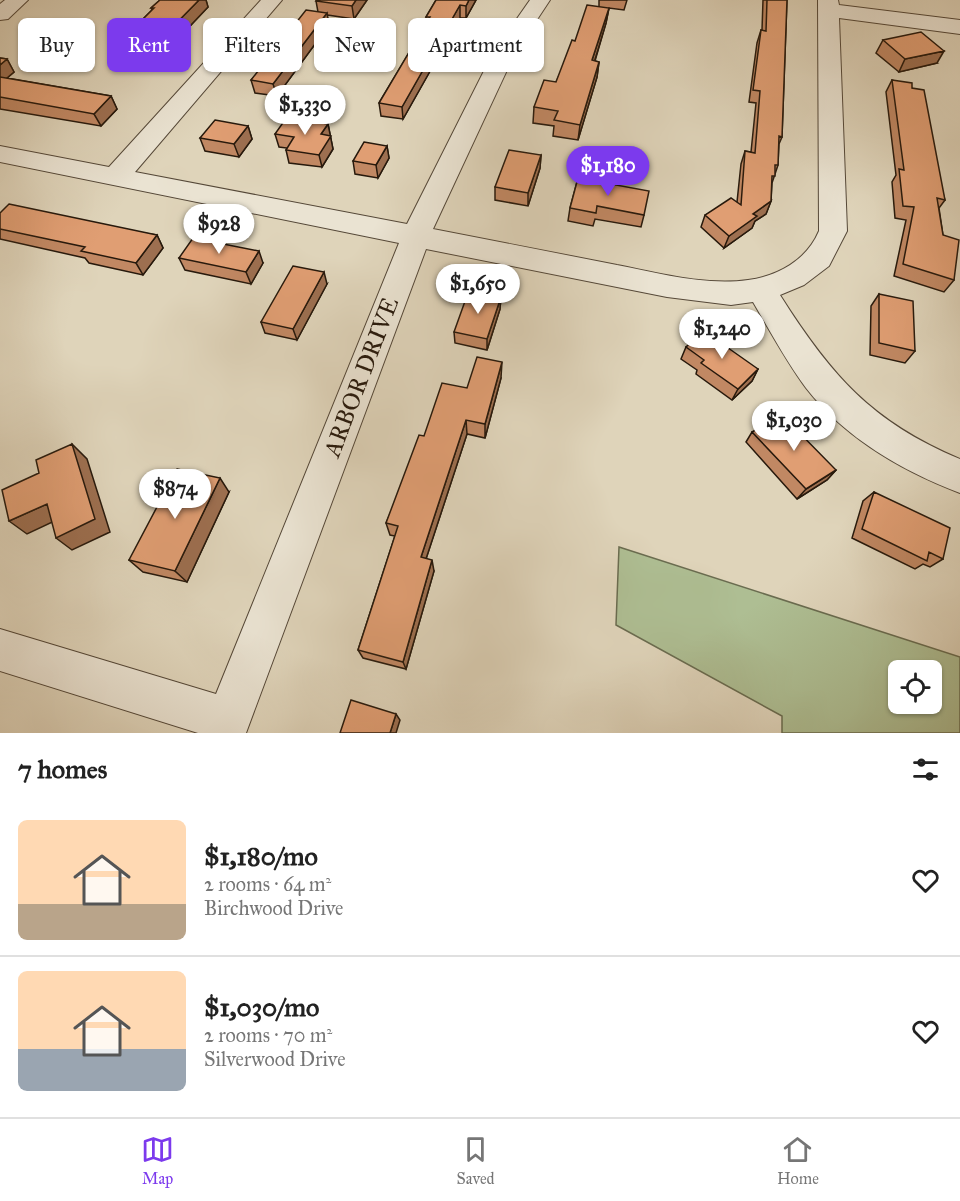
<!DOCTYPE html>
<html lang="en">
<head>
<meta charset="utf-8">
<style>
  :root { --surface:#fff; --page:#f6f6f6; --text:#222; --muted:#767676; --line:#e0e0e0; --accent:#7c3aed }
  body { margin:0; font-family:"IM FELL Great Primer",serif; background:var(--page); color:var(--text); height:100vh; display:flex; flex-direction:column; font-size:22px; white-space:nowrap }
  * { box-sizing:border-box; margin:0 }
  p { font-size:20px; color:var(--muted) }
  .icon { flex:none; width:33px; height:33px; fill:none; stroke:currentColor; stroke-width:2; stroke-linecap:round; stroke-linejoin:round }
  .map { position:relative; height:733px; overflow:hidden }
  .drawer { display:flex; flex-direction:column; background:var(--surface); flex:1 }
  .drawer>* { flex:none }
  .top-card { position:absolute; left:18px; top:18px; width:600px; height:54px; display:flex; gap:12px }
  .tools { position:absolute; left:888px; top:660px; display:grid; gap:12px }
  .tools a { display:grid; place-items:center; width:54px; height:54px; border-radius:9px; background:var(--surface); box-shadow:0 2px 4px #0004; font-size:30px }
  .price { position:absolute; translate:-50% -51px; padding:0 14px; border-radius:21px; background:#fff; color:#222; font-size:20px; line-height:39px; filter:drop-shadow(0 2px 3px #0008) }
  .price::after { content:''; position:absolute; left:50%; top:36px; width:18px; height:14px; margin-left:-9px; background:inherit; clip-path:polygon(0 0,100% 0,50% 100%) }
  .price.current { background:var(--accent); color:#fff }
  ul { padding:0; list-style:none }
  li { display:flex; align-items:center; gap:18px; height:150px; padding:0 18px }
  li+li { border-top:2px solid var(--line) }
  li span { display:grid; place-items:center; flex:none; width:168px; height:120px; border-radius:9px; color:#555 }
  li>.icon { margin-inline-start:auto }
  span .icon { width:72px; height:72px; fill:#fffc; stroke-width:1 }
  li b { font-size:26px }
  h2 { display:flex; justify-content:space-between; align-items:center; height:72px; padding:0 18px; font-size:26px }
  .pill { padding:0 21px; border-radius:9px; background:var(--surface); box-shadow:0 2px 4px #0004; font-size:21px; line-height:54px }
  .pill.current { background:var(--accent); color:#fff }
  .dock { display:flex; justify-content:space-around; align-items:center; height:84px; border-top:2px solid var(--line); background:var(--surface); font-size:16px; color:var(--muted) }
  .dock a { display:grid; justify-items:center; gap:3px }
  .dock .current { color:var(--accent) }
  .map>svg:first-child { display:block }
  .green { fill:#aebe93; stroke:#6a6c50; stroke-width:1.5; fill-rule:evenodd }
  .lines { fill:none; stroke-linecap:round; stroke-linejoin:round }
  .minor-casing { stroke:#554838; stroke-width:2 }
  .minor { fill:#eae3d2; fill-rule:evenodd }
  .wall { fill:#c18863; stroke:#27190c; stroke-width:1.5 }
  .shaded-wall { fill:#9d6f50; stroke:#27190c; stroke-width:1.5 }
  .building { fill:#e09e73; stroke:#27190c; stroke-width:1.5 }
  .labels { text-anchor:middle; stroke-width:4.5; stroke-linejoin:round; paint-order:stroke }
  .street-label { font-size:24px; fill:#27190c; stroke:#eae3d2 }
</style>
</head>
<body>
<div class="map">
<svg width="960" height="733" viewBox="0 0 960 733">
  <rect width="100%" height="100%" fill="#dfd4ba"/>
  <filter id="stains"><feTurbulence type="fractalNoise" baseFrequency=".00333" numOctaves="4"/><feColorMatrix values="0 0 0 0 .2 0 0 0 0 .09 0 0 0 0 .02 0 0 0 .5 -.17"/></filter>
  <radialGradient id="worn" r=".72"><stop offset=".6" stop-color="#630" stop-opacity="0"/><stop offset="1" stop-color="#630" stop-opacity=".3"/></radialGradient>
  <path class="green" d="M 619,547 L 960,657 L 960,733 L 782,733 L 782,716 L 616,625 ZM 898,670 L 932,670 L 932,704 L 898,704 Z"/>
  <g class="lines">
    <g class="minor-casing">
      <path id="minor" d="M 5,0 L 28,0 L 8,19 L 0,20 L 0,4 Z
        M 261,0 L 282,0 L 135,172 L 407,224 L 493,53 L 530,0 L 550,0 L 515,53 L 433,229 C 495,241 556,253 617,265 C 658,273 705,286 748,280 C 778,276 807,260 819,231 L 818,0 L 838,0 L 839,5 L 960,20 L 960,34 L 839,18 L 847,231 L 829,266 L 804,285 L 780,295 C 830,374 871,422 960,459 L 960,493 C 902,471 845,438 806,388 C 786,361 770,331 753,302 L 731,305 L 667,297 L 426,249 L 246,733 L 198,733 L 0,671 L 0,629 L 216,694 L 399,243 L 0,162 L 0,146 L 109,167 Z"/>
    </g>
    <use href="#minor" class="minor"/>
  </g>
  <path class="wall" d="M 160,0 L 206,0 L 208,7 L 156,62 L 124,56 L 118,44 L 152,10 L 151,8 Z
    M 367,0 L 354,19 L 327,15 L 329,25 L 277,96 L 255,93 L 251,80 L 318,12 L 316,1 Z
    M 436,0 L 476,0 L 466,18 L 460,18 L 403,119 L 381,116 L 379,103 L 427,23 L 426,17 Z
    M 599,0 L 627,0 L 624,10 L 609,8 L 606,23 L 595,61 L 599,62 L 597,77 L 578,140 L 553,136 L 554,126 L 533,123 L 534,107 L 556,82 L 575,41 L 599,7 Z
    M 763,0 L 787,0 L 782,137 L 779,144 L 778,165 L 772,183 L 771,201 L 766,214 L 755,221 L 752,228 L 724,248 L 701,227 L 705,215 L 737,202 L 741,164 L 745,151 L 751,152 L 756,103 L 749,102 L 757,43 L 761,30 L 762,30 Z
    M 883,40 L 937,63 L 899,72 L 876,53 Z
    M 0,58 L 7,59 L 14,72 L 7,78 L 111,96 L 117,109 L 101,126 L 0,109 Z
    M 892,80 L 912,88 L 945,200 L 939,208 L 943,235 L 954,280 L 944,292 L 894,276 L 906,220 L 895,218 L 892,182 L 896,175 L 886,92 Z
    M 328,124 L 333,149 L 322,167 L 289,163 L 286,150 L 287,148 L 279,147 L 275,134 Z
    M 248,126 L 252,139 L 239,157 L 205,151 L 200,138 Z
    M 387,146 L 389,158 L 378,178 L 355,174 L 353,161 Z
    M 541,155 L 540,168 L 528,206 L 495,200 L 495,187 Z
    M 578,178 L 644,215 L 641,227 L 595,219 L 593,226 L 568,221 L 570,208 Z
    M 0,213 L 157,235 L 163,248 L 143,275 L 89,263 L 85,258 L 0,239 Z
    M 179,258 L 263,263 L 251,284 L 185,270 Z
    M 327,284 L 297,340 L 265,333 L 261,322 Z
    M 879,294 L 915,351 L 905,363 L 870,355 L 871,306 Z
    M 501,297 L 500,309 L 487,350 L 455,343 L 454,332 Z
    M 686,347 L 758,369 L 752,381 L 732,400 L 696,374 L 697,370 L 681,359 Z
    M 501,378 L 485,438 L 467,434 L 426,559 L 434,571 L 406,669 L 363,658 L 358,650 L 395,536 L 390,535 L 386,523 L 424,436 L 467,388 Z
    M 752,432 L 836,470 L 827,480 L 797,499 L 746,442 Z
    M 229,492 L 187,582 L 143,572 L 129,560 Z
    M 874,492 L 943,559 L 930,567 L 923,564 L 915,569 L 852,538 L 863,501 Z"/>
  <path class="shaded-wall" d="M 199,0 L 206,0 L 208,7 L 156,62 L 151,49 Z
    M 356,0 L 367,0 L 354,19 L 352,6 Z
    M 469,0 L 476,0 L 466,18 L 466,6 Z
    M 460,5 L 460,18 L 403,119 L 402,107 Z
    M 609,8 L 606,23 L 590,76 L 592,60 Z
    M 327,13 L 329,25 L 277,96 L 273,84 Z
    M 944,51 L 937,63 L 899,72 L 905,59 Z
    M 7,59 L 14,72 L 0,84 L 0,65 Z
    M 599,62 L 597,77 L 578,140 L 580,125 Z
    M 111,96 L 117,109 L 101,126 L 94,114 Z
    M 328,124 L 333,149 L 322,167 L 319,155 L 321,134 Z
    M 248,126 L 252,139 L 239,157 L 234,144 Z
    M 387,146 L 389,158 L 378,178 L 376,165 Z
    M 541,155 L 540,168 L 528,206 L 528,193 Z
    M 771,201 L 766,214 L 755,221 L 752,228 L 724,248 L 729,236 L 753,214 Z
    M 157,235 L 163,248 L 143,275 L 136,263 Z
    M 259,251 L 263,263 L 251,284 L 246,272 Z
    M 324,272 L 327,284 L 297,340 L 293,329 Z
    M 501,297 L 500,309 L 487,350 L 487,339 Z
    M 502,362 L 501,378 L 485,438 L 485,424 Z
    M 758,369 L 752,381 L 732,400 L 738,389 Z
    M 466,420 L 467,434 L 423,568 L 421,557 Z
    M 72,444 L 87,459 L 110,532 L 72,550 L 56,538 Z
    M 836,470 L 827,480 L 797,499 L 806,489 Z
    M 220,478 L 229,492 L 187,582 L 175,571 Z
    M 47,504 L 63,517 L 27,534 L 9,521 Z
    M 432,560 L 434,571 L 406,669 L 403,662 Z
    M 396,714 L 400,720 L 396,733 L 390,733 Z"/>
  <path class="building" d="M 160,0 L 199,0 L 151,49 L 118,44 L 154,8 L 151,8 Z
    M 317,0 L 356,0 L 352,6 L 316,1 Z
    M 436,0 L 469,0 L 466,6 L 460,5 L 402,107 L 379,103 L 430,17 L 426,17 Z
    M 767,0 L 787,0 L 782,137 L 779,136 L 778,165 L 775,165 L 775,176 L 772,176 L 771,201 L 753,214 L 757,216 L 729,236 L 705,215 L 731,198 L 741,205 L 745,151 L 755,153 L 760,91 L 753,90 L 761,30 L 766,31 Z
    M 587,5 L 609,8 L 592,60 L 599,62 L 580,125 L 554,120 L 558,111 L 534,107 L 544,80 L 556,82 L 572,40 L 575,41 Z
    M 306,10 L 327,13 L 273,84 L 251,80 Z
    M 921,32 L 944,51 L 905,59 L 883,40 Z
    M 0,58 L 7,59 L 0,65 Z
    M 0,77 L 111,96 L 94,114 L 0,97 Z
    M 892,80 L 912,83 L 912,88 L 924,90 L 945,200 L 937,198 L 943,235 L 959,240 L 954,280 L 903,264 L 914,207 L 903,206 L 899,169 L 904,170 Z
    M 287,117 L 328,124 L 321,134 L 331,136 L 319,155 L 286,150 L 294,137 L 275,134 Z
    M 215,120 L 248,126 L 234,144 L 200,138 Z
    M 364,142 L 387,146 L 376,165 L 353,161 Z
    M 509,150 L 541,155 L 528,193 L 495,187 Z
    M 578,178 L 649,191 L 644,215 L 597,206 L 596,213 L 570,208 Z
    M 9,204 L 157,235 L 136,263 L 81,251 L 85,247 L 0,229 L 0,213 Z
    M 193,238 L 259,251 L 246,272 L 179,258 Z
    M 293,266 L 324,272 L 293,329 L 261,322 Z
    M 469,290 L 501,297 L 487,339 L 454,332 Z
    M 879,294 L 913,301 L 915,351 L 879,343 Z
    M 704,331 L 758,369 L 738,389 L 701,363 L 704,360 L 686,347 Z
    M 477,357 L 502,362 L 485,424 L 466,420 L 421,557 L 432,560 L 403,662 L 358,650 L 398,526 L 386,523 L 419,435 L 424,436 L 442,383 L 467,388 Z
    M 782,415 L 836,470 L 806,489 L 752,432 Z
    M 72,444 L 95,519 L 56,538 L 47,504 L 9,521 L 2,490 L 39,473 L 36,460 Z
    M 177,469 L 220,478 L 175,571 L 129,560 Z
    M 874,492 L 950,528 L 943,559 L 929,552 L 927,561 L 862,529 Z
    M 351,700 L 396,714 L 390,733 L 340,733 Z"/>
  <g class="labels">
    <g class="street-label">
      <text transform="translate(361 377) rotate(-69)" y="8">ARBOR DRIVE</text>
    </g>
  </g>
  <rect width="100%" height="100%" filter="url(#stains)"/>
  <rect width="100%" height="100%" fill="url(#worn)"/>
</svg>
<div class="tools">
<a><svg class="icon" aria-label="locate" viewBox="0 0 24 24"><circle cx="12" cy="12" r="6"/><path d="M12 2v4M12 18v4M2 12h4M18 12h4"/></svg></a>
</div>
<b class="price" style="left:305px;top:136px">$1,330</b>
<b class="price current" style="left:608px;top:197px">$1,180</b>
<b class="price" style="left:219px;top:255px">$928</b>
<b class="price" style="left:478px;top:315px">$1,650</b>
<b class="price" style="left:722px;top:360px">$1,240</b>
<b class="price" style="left:794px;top:452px">$1,030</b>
<b class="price" style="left:175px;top:520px">$874</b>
<div class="top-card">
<a class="pill">Buy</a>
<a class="pill current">Rent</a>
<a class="pill">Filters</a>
<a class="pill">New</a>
<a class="pill">Apartment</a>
</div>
</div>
<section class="drawer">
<h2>7 homes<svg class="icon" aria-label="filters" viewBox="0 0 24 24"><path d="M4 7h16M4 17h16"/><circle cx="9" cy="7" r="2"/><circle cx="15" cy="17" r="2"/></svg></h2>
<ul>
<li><span style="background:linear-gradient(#ffd9b3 70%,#b9a48a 0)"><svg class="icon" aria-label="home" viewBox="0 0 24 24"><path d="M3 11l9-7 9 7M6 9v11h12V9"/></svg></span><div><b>$1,180/mo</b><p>2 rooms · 64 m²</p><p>Birchwood Drive</p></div><svg class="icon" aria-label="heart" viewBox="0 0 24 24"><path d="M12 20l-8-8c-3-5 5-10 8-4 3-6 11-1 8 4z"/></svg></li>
<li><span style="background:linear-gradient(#ffd9b3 65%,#9aa5b1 0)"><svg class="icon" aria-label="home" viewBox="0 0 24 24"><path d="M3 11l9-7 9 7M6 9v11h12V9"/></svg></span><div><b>$1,030/mo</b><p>2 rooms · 70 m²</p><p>Silverwood Drive</p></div><svg class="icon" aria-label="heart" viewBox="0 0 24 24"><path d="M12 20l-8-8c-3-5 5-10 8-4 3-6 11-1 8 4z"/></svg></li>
</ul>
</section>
<nav class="dock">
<a class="current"><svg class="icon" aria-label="map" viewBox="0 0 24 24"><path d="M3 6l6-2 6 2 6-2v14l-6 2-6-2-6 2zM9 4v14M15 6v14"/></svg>Map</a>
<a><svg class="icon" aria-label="saved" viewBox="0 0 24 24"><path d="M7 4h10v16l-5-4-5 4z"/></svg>Saved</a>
<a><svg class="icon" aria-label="home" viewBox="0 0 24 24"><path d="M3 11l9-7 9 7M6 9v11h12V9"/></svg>Home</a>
</nav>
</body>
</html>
